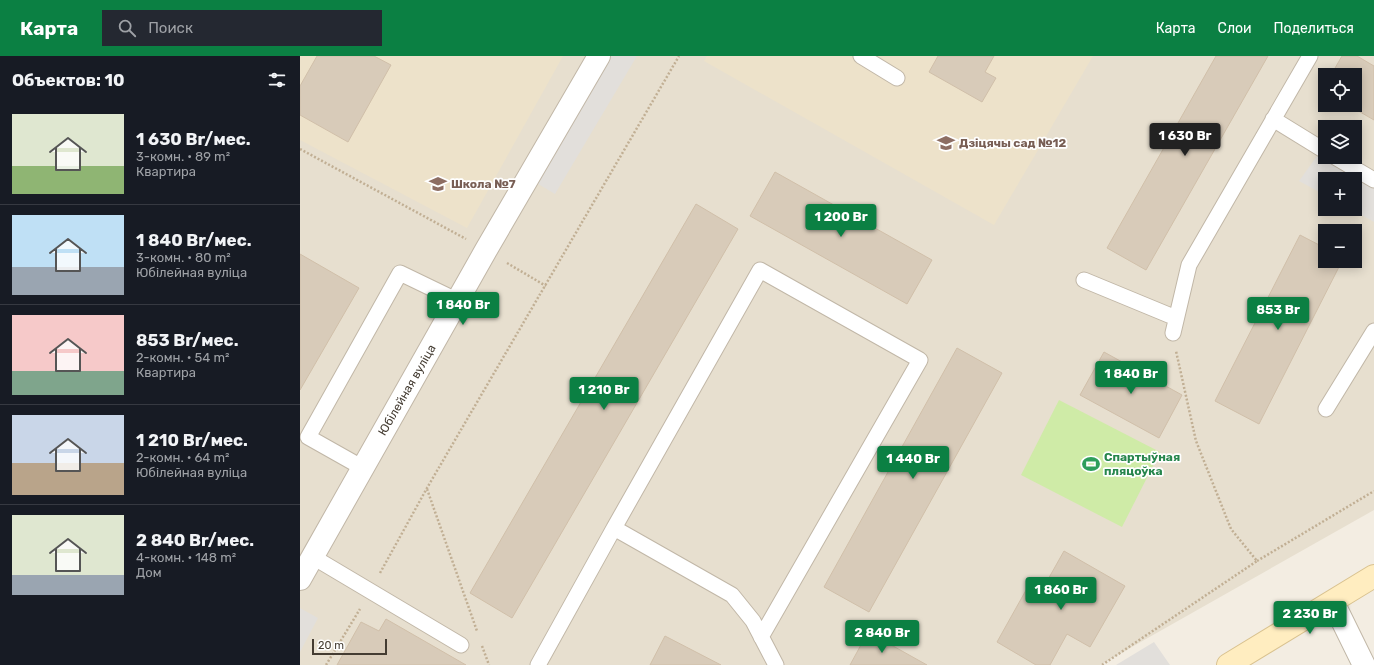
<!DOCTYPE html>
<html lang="ru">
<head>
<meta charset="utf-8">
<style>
  :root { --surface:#171b24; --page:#242831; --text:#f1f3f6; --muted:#9ea1a6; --line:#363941; --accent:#0b8043 }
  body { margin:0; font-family:Rubik,sans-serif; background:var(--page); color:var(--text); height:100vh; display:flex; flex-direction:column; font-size:15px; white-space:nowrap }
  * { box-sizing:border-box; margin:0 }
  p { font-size:13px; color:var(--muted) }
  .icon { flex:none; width:22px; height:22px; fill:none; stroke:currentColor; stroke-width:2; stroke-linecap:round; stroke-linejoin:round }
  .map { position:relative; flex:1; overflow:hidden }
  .drawer { display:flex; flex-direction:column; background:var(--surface); width:300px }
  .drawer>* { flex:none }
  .fabs { position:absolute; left:1018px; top:12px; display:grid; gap:8px }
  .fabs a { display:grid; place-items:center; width:44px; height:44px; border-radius:0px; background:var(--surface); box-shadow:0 2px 10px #0003; font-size:20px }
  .scale { position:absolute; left:12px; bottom:10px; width:75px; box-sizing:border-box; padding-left:4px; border:2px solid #443c32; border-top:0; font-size:11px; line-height:14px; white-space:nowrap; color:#443c32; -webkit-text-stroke:3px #fff; paint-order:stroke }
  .price { position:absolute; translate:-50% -34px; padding:0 9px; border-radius:4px; background:var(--accent); color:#fff; font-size:13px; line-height:26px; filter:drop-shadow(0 1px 2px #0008) }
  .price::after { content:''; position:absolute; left:50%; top:24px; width:12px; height:9px; margin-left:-6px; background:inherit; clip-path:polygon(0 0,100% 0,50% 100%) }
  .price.current { background:#222; color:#fff }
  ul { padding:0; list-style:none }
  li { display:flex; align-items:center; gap:12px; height:100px; padding:0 12px }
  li+li { border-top:1px solid var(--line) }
  li span { display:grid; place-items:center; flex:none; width:112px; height:80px; border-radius:0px; color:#555 }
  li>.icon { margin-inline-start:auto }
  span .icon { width:48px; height:48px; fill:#fffc; stroke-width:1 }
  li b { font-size:17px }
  h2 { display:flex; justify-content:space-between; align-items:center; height:48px; padding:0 12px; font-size:17px }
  header { display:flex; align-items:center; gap:24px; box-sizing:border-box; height:56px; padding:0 20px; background:var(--accent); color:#fff }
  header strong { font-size:19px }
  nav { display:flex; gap:22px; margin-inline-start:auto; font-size:14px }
  .search { width:280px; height:36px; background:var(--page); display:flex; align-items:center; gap:10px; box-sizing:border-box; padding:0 14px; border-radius:0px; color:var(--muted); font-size:15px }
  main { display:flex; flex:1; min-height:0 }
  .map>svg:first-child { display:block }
  .residential { fill:#e7dfcf; fill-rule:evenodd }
  .education { fill:#ede2ca }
  .green { fill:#cfeba7 }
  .parking { fill:#e2dfdb }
  .building { fill:#d8cbb9; stroke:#d0bfa9 }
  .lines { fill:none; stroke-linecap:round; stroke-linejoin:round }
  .service-casing { stroke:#c1b7a7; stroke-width:17 }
  .minor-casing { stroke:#c1b7a7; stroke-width:24 }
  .secondary-casing { stroke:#d9c28f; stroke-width:24 }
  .path { stroke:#c1af94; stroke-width:2.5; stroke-dasharray:2 2; stroke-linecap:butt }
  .service { stroke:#fff; stroke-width:15 }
  .minor { stroke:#fff; stroke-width:22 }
  .secondary { stroke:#ffedc0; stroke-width:22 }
  .labels { text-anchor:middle; stroke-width:3.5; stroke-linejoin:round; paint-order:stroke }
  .education-label { font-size:12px; font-weight:bold; fill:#785e54; stroke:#fff; text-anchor:start }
  .street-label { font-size:12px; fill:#443c32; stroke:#fff }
  .leisure-label { font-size:12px; font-weight:bold; fill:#27864d; stroke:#fff; text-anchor:start }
</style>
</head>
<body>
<header>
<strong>Карта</strong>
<div class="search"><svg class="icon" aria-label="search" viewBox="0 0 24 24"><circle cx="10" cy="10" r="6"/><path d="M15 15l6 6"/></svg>Поиск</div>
<nav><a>Карта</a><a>Слои</a><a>Поделиться</a></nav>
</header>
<main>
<section class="drawer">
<h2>Объектов: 10<svg class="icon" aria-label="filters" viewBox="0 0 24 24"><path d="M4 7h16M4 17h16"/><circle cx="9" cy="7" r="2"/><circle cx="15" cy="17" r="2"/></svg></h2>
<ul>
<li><span style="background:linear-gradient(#dfe7d0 65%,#8fb573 0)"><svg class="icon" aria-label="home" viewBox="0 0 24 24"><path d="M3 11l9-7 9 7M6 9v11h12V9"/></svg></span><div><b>1 630 Br/мес.</b><p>3-комн. · 89 m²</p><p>Квартира</p></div></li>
<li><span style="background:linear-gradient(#bfe0f5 65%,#9aa5b1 0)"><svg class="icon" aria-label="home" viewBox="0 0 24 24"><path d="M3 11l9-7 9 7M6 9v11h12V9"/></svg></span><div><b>1 840 Br/мес.</b><p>3-комн. · 80 m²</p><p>Юбілейная вуліца</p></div></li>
<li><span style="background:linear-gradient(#f6c9c9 70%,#7fa58c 0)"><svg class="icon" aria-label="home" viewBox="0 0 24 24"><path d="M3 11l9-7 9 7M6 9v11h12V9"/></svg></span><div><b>853 Br/мес.</b><p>2-комн. · 54 m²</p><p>Квартира</p></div></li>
<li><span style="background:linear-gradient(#c9d6e8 60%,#b9a48a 0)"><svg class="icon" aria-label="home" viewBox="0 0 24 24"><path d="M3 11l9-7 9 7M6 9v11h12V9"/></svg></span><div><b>1 210 Br/мес.</b><p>2-комн. · 64 m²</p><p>Юбілейная вуліца</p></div></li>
<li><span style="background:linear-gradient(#dfe7d0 75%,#9aa5b1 0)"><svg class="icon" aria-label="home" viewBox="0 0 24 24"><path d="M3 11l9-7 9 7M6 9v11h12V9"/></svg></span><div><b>2 840 Br/мес.</b><p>4-комн. · 148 m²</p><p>Дом</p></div></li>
</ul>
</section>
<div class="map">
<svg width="1074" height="609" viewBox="0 0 1074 609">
  <rect width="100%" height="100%" fill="#f3ede2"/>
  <path class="residential" d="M 0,0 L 1074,0 L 1074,454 L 800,609 L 0,609 ZM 1025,19 L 1055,19 L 1055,49 L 1025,49 ZM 1025,71 L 1055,71 L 1055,101 L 1025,101 ZM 1025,123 L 1055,123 L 1055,153 L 1025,153 ZM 1025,175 L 1055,175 L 1055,205 L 1025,205 Z"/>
  <path class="education" d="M 0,0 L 263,0 L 167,172 L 0,84 Z
    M 407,0 L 793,0 L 694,169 L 404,5 Z"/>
  <path class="green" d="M 759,344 L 860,396 L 822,471 L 721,419 Z"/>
  <path class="parking" d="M 309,0 L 337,0 L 255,138 L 235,126 Z
    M 1022,93 L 1074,124 L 1074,166 L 1051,153 L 1055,153 L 1055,123 L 1025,123 L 1025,139 L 999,125 Z
    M 0,552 L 18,562 L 0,596 Z
    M 854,586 L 870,609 L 816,609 Z"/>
  <path class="building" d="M 17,0 L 74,0 L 91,9 L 48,86 L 0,59 L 0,30 Z
    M 638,0 L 694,0 L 685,16 L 696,22 L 682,46 L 629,16 Z
    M 916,0 L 968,0 L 846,214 L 807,192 Z
    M 1042,0 L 1057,0 L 1074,10 L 1074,64 L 1048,49 L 1055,49 L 1055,19 L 1031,19 Z
    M 475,116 L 632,204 L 607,248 L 450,160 Z
    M 396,148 L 438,173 L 212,562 L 170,537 Z
    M 1000,179 L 1025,192 L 1025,205 L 1042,205 L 959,368 L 915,345 Z
    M 0,198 L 59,232 L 0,334 Z
    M 657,292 L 702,317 L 569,556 L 524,531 Z
    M 804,296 L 882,339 L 859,382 L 780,339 Z
    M 764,495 L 825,530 L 790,591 L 767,578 L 750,609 L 736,609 L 697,586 L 730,527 L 742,534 Z
    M 86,563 L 166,609 L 37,609 L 61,566 L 79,575 Z
    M 568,576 L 627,609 L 550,609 Z
    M 365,580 L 421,609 L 350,609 Z"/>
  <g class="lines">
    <g class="service-casing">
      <path id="service" d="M 561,0 L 597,22
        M 973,63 L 1025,95
        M 1035,101 L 1074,124
        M 784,224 L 876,262
        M 873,277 L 889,209 L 1010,0
        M 1026,353 L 1074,275
        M 63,412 L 8,381 L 100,217 L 158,245
        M 13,501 L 161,589
        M 461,581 L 620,304 L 460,214 L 314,472 L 432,539 L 453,565 L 476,609
        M 238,609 L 314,472"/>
    </g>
    <g class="minor-casing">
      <path id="minor" d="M 0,523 L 186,194 L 299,0
        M 1033,546 L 1064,609"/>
    </g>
    <g class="secondary-casing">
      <path id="secondary" d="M 928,609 L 1074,520"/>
    </g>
    <path class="path" d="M 0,93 L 166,183
      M 207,207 L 246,230
      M 127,433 L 177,575
      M 957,505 L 1074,435
      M 80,517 L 127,432 L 379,0
      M 182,590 L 189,609
      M 26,609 L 60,553
      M 802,609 L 957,505 L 931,473 L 896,385 L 876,295"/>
    <use href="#service" class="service"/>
    <use href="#minor" class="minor"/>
    <use href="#secondary" class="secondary"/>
  </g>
  <defs>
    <g id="school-bare" transform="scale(1.38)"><path d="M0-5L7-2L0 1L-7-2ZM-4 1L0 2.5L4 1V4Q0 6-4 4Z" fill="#8d6e63" stroke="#fff" stroke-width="2.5" paint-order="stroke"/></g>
    <g id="stadium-bare" transform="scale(1.38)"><path d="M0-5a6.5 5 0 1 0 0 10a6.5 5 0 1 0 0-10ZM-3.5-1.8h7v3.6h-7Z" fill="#2e9e5b" stroke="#fff" stroke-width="2.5" paint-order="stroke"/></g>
  </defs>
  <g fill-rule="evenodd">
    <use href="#school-bare" x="646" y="87"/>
    <use href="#school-bare" x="138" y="128"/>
    <use href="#stadium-bare" x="791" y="408"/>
  </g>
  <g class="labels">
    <g class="education-label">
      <text x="659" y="91">Дзіцячы сад №12</text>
      <text x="151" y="132">Школа №7</text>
    </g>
    <g class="street-label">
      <text transform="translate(107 334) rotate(-60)" y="4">Юбілейная вуліца</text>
    </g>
    <g class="leisure-label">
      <text x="804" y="405">Спартыўная<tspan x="804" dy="14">пляцоўка</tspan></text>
    </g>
  </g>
</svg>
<div class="fabs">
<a><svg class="icon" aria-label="locate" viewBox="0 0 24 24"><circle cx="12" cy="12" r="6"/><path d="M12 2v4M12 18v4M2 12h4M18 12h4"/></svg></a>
<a><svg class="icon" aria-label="layers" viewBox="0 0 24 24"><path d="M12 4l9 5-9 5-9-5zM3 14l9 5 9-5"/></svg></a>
<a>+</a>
<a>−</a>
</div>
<div class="scale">20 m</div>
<b class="price current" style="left:885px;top:101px">1 630 Br</b>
<b class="price" style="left:541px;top:182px">1 200 Br</b>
<b class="price" style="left:163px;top:270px">1 840 Br</b>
<b class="price" style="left:978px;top:275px">853 Br</b>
<b class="price" style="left:831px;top:339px">1 840 Br</b>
<b class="price" style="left:304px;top:355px">1 210 Br</b>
<b class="price" style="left:613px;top:424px">1 440 Br</b>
<b class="price" style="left:761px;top:555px">1 860 Br</b>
<b class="price" style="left:1010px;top:579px">2 230 Br</b>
<b class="price" style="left:582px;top:598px">2 840 Br</b>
</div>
</main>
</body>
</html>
